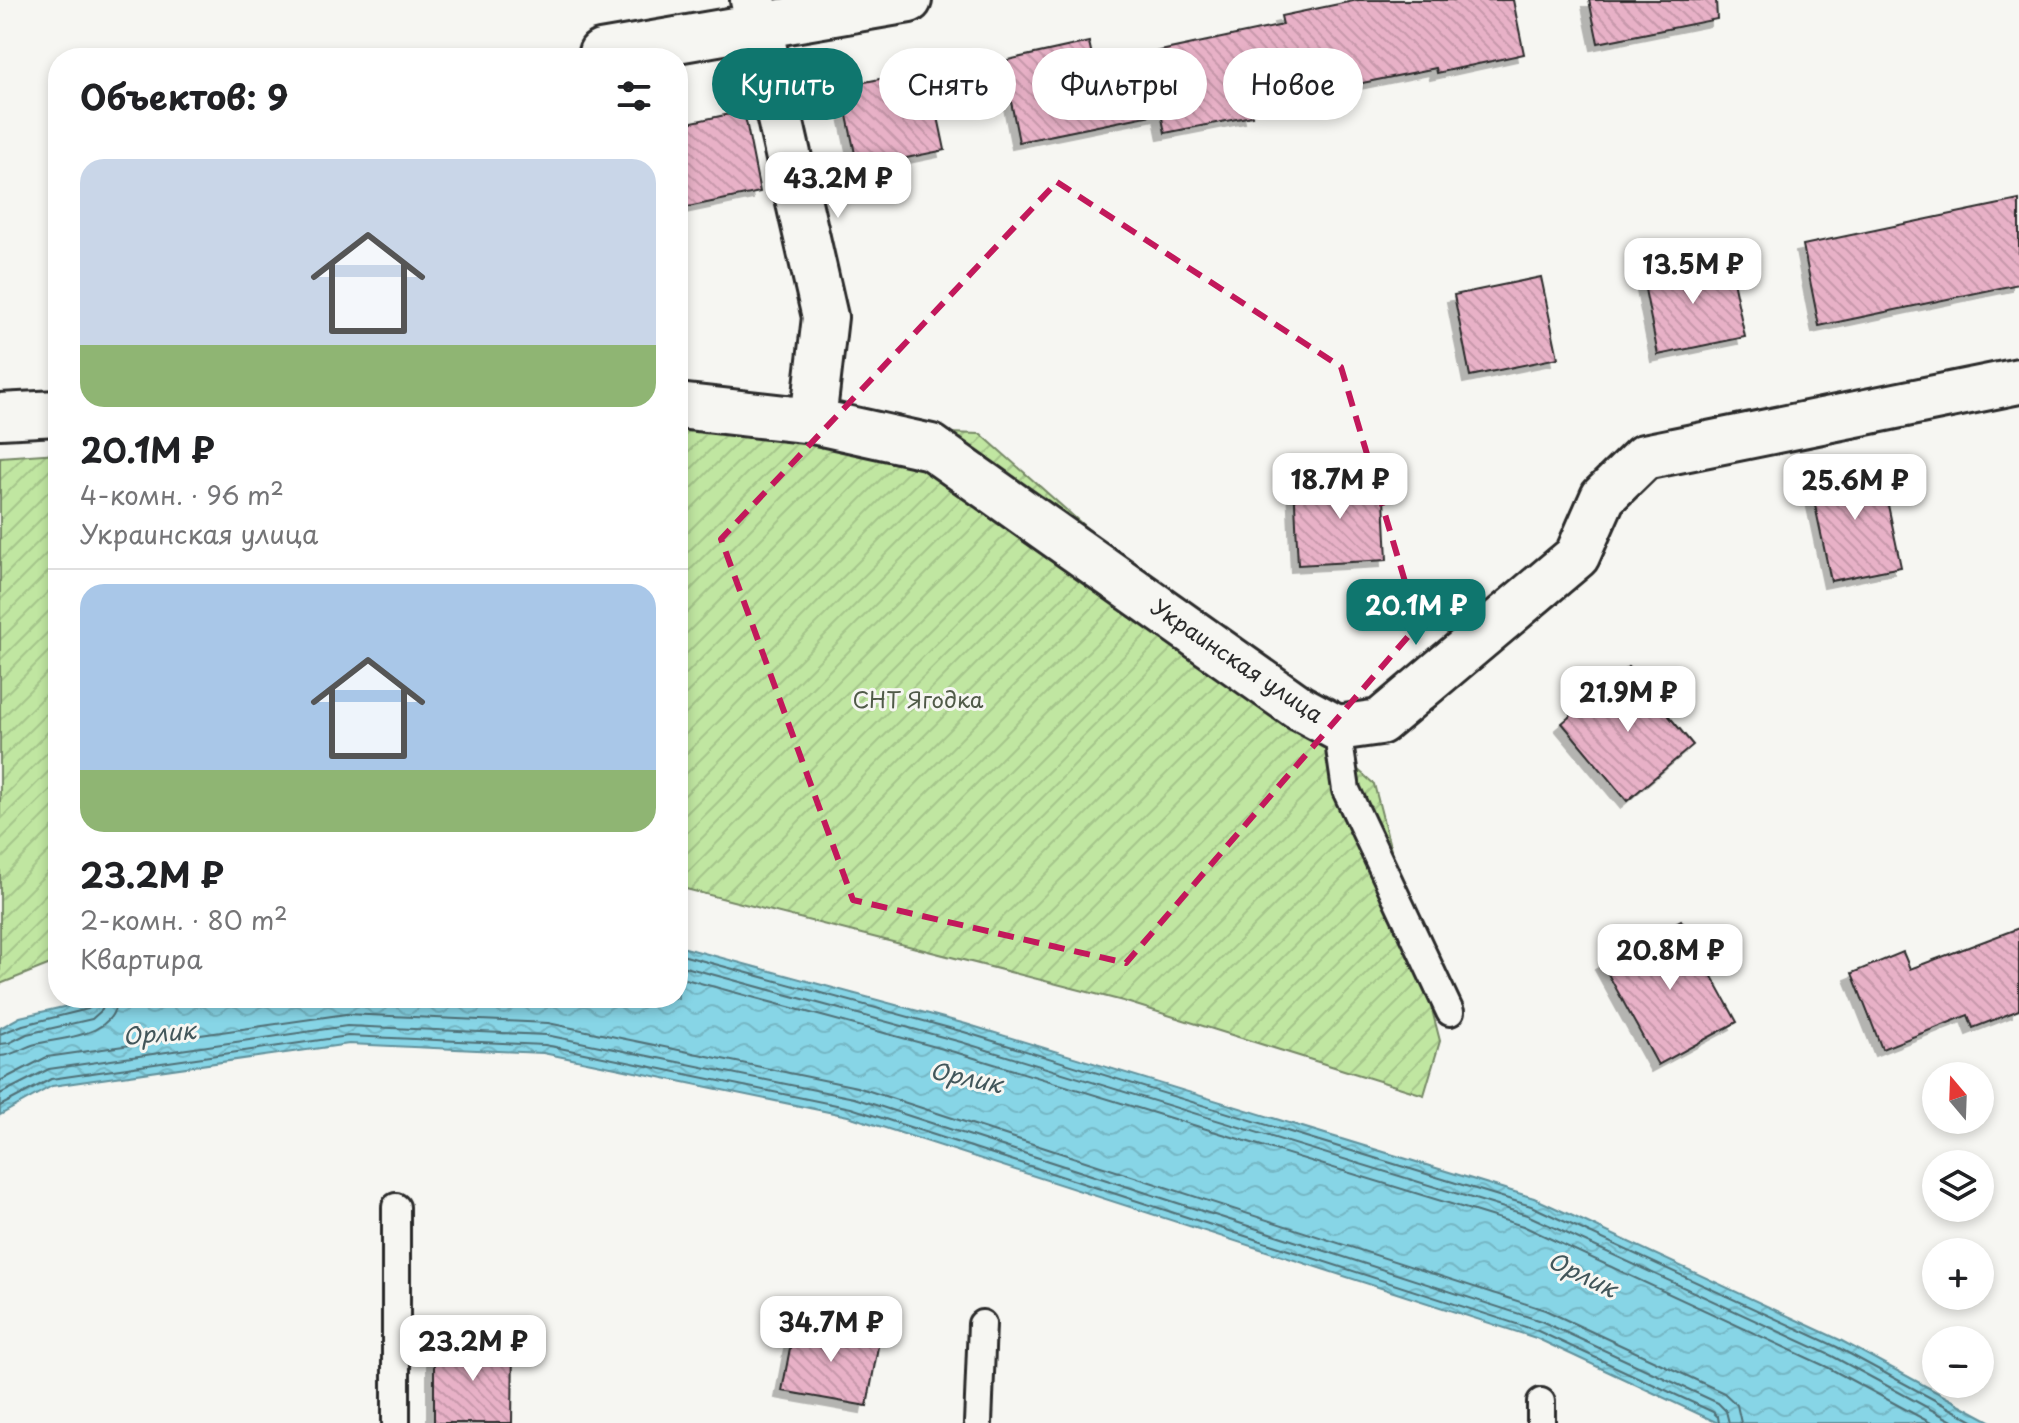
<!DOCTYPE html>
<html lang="ru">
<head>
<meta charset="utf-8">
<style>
  :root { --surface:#fff; --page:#f6f6f6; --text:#202124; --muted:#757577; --line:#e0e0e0; --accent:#0f766e }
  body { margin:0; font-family:"Playpen Sans",sans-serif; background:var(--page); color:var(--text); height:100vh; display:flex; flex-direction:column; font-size:30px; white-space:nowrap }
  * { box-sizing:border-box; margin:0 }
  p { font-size:26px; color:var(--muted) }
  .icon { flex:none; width:44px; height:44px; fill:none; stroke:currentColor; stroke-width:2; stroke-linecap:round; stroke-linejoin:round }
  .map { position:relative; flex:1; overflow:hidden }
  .sheet { position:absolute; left:48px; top:48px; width:640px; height:960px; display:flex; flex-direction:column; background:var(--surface); border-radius:32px; box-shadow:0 4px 12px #0003 }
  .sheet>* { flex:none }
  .top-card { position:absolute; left:712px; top:48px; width:760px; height:72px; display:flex; gap:16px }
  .needle { width:52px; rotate:341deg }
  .fabs { position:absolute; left:1922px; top:1062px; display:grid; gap:16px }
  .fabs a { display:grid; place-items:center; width:72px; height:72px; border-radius:50%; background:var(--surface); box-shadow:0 4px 12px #0003; font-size:40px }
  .price { position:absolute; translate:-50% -68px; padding:0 18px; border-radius:16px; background:#fff; color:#222; font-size:26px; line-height:52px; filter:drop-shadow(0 2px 4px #0008) }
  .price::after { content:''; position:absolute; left:50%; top:48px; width:24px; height:18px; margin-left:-12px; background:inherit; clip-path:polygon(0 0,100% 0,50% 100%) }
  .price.selected { background:var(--accent); color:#fff }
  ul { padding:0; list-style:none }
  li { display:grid; align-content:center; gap:16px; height:424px; padding:0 32px }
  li+li { border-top:2px solid var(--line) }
  li span { display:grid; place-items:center; height:248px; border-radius:24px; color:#555 }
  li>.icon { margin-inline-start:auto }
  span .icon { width:144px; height:144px; fill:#fffc; stroke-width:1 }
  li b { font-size:34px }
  h2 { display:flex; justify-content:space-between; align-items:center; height:96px; padding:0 32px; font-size:34px }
  .chip { padding:0 28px; border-radius:36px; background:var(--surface); box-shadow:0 4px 12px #0003; font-size:28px; line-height:72px }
  .chip.selected { background:var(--accent); color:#fff }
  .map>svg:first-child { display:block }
  .garden { fill:url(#garden-furrows); stroke:#768866; stroke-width:2 }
  .water { fill:url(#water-waves); stroke:#62919b; stroke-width:2 }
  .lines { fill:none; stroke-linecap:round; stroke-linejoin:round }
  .shore { stroke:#506f76; stroke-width:2 }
  .building { fill:url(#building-back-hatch); stroke:#2b2b2b; stroke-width:2; filter:url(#shadow) }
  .lane-casing { stroke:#2b2b2b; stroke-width:32 }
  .street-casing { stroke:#2b2b2b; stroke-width:50 }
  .lane { stroke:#f6f6f2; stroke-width:26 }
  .street { stroke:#f6f6f2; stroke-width:44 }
  .marked { fill:none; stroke:#c2185b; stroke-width:6; stroke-dasharray:16 10; stroke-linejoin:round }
  .labels { text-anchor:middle; stroke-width:6; stroke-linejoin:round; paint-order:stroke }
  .street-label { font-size:22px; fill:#2b2b2b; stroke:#f6f6f2 }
  .park-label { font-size:22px; fill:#505a48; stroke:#f6f6f2 }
  .water-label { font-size:24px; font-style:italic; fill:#42565a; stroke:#f6f6f2 }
</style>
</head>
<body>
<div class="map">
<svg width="2019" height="1423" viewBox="0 0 2019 1423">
  <defs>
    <pattern id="garden-furrows" width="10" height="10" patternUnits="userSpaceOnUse" patternTransform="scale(2)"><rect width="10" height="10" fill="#c0e6a1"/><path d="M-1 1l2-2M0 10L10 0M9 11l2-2" fill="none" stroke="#a5c58b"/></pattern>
    <pattern id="water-waves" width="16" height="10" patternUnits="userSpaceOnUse" patternTransform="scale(2)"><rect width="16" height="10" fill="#87d5e6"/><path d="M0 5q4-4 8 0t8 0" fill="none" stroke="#75b7c5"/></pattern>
    <pattern id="building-back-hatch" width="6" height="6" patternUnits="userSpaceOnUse" patternTransform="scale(2)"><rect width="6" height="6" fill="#e8b1c7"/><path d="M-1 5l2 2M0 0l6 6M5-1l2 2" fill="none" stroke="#c798ab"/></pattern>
    <filter id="shadow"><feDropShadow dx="-7" dy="7" stdDeviation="0" flood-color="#0004"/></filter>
  </defs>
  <rect width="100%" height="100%" fill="#f6f6f2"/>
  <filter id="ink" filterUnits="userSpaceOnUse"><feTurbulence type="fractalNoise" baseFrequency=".0125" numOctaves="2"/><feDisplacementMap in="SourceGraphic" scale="16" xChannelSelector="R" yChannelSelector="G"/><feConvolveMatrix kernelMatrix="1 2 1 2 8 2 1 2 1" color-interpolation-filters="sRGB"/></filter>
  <g filter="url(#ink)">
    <path class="garden" d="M 678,425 L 981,434 L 1374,784 L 1440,1041 L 1424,1095 L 1123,1001 L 678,887 Z
      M 58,453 L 58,961 L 0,984 L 0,457 Z"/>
    <path class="water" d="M 678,946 L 966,1024 L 1534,1198 L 1840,1340 L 1994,1423 L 1718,1423 L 1536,1338 L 848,1116 L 543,1053 L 349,1044 L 52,1086 L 0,1115 L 0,1028 L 20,1017 L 102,998 L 678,998 Z"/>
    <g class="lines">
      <path class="shore" d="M 678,954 L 964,1032 L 1531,1206 L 1837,1347 L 1977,1423
        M 678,965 L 961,1042 L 1527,1215 L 1832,1356 L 1956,1423
        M 678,977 L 958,1053 L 1523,1226 L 1827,1367 L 1931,1423
        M 0,1034 L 23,1025 L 88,1009 L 94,1005 L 95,998
        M 0,1044 L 9,1043 L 27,1034 L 92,1019 L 102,1010 L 105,998
        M 0,1056 C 14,1056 23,1047 36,1044 C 65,1037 115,1037 117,998
        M 0,1081 L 47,1057 L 346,1014 L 548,1023 L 857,1087 L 1545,1310 L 1724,1393 L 1737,1405 L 1741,1423
        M 0,1094 L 49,1069 L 347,1026 L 546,1035 L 854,1098 L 1541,1321 L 1718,1403 L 1726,1411 L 1729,1423
        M 0,1106 L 51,1079 L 348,1036 L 545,1045 L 851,1108 L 1538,1331 L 1713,1412 L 1718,1417 L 1719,1423"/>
    </g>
    <path class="building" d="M 1358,0 L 1513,0 L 1524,54 L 1437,73 L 1436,68 L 1250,106 L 1252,116 L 1165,133 L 1161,113 L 1019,142 L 1003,61 L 1089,42 L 1094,65 L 1283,25 L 1281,16 Z
      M 1589,0 L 1716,0 L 1717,19 L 1598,43 Z
      M 928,69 L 945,150 L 858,168 L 841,87 Z
      M 744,111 L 760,192 L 678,209 L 678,125 Z
      M 2019,200 L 2019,284 L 1819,326 L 1803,245 Z
      M 1728,257 L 1745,337 L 1658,355 L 1642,274 Z
      M 1541,277 L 1558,358 L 1470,376 L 1454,295 Z
      M 1879,462 L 1901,567 L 1831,581 L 1809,477 Z
      M 1383,478 L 1387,560 L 1298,565 L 1294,482 Z
      M 1628,667 L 1693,745 L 1627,801 L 1562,723 Z
      M 1681,920 L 1737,1022 L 1658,1065 L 1602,963 Z
      M 2019,928 L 2019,1010 L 1973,1028 L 1968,1015 L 1882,1049 L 1852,973 L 1903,952 L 1910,969 Z
      M 795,1321 L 880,1336 L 867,1406 L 782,1391 Z
      M 434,1343 L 513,1344 L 512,1423 L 434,1423 Z"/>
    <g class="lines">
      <g class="lane-casing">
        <path id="lane" d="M 1337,728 L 1346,790 L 1450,1012
          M 396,1423 L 396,1207
          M 978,1423 L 982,1324
          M 1541,1423 L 1541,1402"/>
      </g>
      <g class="street-casing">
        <path id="street" d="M 753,0 L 825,317 L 813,421
          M 601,53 L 909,0
          M 678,406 L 813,421 L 931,447 L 1298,707 L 1337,728 L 1380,722 L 1577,556 L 1603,497 L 1644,457 L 2019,381
          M 0,416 L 58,413"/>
      </g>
      <use href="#lane" class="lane"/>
      <use href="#street" class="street"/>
    </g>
  </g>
  <path class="marked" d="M 1057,182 L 1341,367 L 1418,625 L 1126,963 L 853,900 L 721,539 Z"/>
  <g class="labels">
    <g class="street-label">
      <text transform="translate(1237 661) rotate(34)" y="8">Украинская улица</text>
    </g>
    <g class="park-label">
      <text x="918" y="708">СНТ Ягодка</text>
    </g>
    <g class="water-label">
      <text transform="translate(159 1034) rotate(-5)" y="8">Орлик</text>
      <text transform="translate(966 1078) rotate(12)" y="8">Орлик</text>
      <text transform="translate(1582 1275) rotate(26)" y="8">Орлик</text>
    </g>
  </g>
</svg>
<div class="fabs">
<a><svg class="needle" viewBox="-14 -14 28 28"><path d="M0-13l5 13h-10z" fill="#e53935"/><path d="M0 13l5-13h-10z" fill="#757577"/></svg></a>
<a><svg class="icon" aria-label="layers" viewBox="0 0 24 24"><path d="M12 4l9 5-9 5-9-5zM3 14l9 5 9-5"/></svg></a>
<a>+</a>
<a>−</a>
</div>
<b class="price" style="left:838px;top:220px">43.2M ₽</b>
<b class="price" style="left:1693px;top:306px">13.5M ₽</b>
<b class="price" style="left:1340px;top:521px">18.7M ₽</b>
<b class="price" style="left:1855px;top:522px">25.6M ₽</b>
<b class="price selected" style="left:1416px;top:647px">20.1M ₽</b>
<b class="price" style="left:1628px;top:734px">21.9M ₽</b>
<b class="price" style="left:1670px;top:992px">20.8M ₽</b>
<b class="price" style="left:831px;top:1364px">34.7M ₽</b>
<b class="price" style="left:473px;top:1383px">23.2M ₽</b>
<div class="top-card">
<a class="chip selected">Купить</a>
<a class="chip">Снять</a>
<a class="chip">Фильтры</a>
<a class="chip">Новое</a>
</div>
<section class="sheet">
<h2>Объектов: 9<svg class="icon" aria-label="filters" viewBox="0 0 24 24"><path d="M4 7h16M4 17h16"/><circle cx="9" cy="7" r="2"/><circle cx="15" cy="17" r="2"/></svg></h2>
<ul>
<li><span style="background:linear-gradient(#c9d6e8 75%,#8fb573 0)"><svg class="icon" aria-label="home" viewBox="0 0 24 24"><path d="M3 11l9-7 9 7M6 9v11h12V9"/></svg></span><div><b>20.1M ₽</b><p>4-комн. · 96 m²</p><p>Украинская улица</p></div></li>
<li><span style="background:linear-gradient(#a9c7e8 75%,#8fb573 0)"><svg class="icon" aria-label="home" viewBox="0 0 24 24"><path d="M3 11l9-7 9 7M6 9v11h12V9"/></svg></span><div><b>23.2M ₽</b><p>2-комн. · 80 m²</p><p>Квартира</p></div></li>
</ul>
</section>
</div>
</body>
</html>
